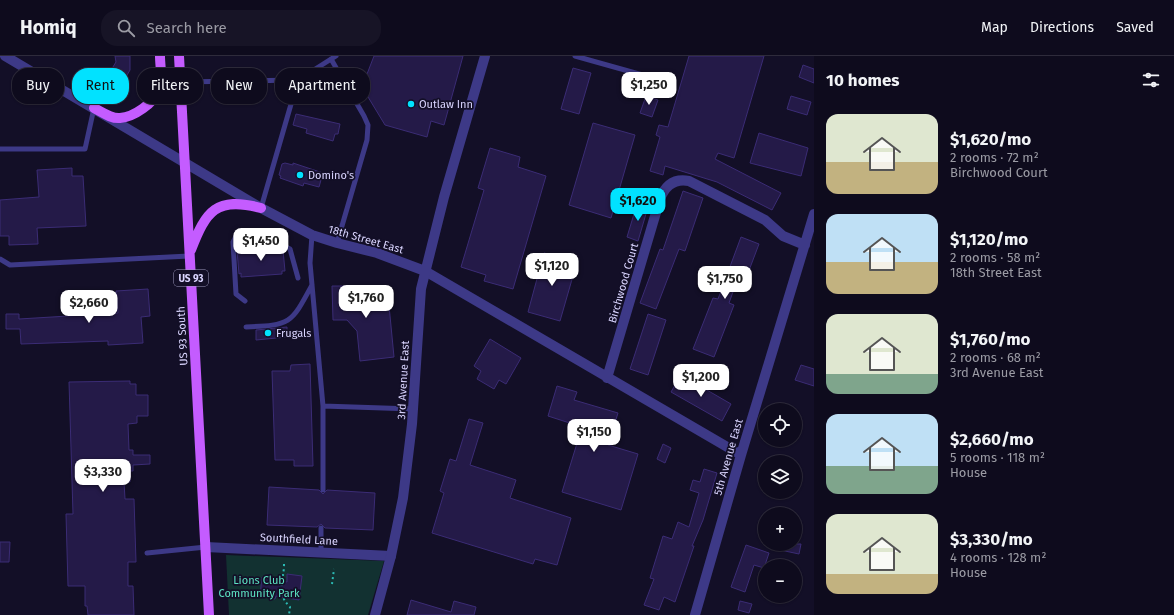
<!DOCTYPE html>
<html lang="en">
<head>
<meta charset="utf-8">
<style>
  :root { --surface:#0e0b1d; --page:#171426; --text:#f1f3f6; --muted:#9b9ba4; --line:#2e2b3b; --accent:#01e2ff }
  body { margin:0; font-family:"Fira Sans",sans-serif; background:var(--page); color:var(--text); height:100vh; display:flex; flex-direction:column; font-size:15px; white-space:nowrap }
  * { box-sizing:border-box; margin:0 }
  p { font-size:13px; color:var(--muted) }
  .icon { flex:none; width:22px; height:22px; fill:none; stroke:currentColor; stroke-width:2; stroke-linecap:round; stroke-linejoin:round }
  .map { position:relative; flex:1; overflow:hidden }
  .panel { display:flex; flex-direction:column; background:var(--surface); width:360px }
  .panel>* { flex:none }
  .hud { position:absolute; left:12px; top:12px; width:380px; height:36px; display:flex; gap:8px }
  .tools { position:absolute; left:758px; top:347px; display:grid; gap:8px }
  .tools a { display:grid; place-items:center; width:44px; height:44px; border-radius:50%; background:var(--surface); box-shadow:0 1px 3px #0004,0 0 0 1px var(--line); font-size:20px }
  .price { position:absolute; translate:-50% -34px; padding:0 9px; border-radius:8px; background:#fff; color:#222; font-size:13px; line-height:26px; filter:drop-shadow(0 1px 2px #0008) }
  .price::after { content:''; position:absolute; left:50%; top:24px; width:12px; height:9px; margin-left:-6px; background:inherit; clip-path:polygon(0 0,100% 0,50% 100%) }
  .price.selected { background:var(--accent); color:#111 }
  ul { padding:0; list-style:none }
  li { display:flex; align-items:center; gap:12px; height:100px; padding:0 12px }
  li span { display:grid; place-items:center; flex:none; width:112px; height:80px; border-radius:12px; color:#555 }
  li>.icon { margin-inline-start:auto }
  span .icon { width:48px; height:48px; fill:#fffc; stroke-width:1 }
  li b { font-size:17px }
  h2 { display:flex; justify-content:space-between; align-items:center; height:48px; padding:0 12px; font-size:17px }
  .chip { padding:0 14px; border-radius:16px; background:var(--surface); box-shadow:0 1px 3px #0004,0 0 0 1px var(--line); font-size:14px; line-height:36px }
  .chip.selected { background:var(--accent); color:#111 }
  header { display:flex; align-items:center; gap:24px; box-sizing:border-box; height:56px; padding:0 20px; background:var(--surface); border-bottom:1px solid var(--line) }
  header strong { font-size:19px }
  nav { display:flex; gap:22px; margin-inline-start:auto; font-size:14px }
  .search { width:280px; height:36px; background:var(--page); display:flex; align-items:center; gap:10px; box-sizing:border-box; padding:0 14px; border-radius:16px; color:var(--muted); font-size:15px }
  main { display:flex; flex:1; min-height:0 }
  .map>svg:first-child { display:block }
  .green { fill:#123131 }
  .building { fill:#241a48; stroke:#3b2c75 }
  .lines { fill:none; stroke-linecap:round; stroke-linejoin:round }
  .path { stroke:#2cbbb5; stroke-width:2; stroke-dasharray:2 3; stroke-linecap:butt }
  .service { stroke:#3d3987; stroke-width:5 }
  .minor { stroke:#3d3987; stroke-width:10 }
  .tertiary { stroke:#3d3987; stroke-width:10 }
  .primary { stroke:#c45cff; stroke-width:10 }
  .poi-dot { fill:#01e2ff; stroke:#130f27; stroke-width:1.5 }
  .labels { text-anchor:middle; stroke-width:3.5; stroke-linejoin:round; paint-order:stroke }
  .shield { fill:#130f27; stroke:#9e9abe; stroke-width:1 }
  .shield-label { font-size:10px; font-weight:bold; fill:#dad5ff }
  .poi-label { font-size:11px; fill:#dad5ff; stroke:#130f27; text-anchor:start }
  .street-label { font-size:11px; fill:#dad5ff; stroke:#130f27 }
  .park-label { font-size:11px; fill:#5de3c3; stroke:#130f27 }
</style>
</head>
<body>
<header>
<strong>Homiq</strong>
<div class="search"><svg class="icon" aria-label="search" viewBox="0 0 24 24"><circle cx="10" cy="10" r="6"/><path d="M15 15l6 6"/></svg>Search here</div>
<nav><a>Map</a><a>Directions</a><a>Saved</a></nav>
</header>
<main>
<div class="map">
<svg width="814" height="559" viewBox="0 0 814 559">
  <rect width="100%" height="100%" fill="#130f27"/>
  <path class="green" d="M 226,499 L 384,505 L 368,559 L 229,559 Z"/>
  <path class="building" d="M 115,0 L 130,0 L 130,14 L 119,33 L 105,24 L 116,6 Z
    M 374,0 L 463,0 L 444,69 L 431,65 L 427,81 L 385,69 L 362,31 Z
    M 689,0 L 764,0 L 734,102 L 718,97 L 715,103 L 781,137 L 772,154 L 717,126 L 665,110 L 663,119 L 650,115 L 660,81 L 656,79 L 659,69 L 668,71 Z
    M 803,9 L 814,13 L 814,27 L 799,21 Z
    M 573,12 L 591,17 L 579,58 L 561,53 Z
    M 646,40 L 658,44 L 652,61 L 640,57 Z
    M 791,40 L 811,46 L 807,59 L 787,53 Z
    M 296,58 L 340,68 L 338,78 L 335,78 L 333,85 L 306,77 L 307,73 L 293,69 Z
    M 593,67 L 635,79 L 611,162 L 569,149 Z
    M 759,77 L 808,92 L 801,120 L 750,107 Z
    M 490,92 L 520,101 L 518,111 L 546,120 L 513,233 L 484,225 L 486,219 L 461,211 L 484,134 L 478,132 Z
    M 285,107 L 293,109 L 293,107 L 323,117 L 319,131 L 304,127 L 303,130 L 280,122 L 281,120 L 279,119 L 282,108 Z
    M 72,112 L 72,120 L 83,120 L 86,170 L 37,172 L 38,188 L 9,189 L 9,180 L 0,180 L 0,144 L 39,141 L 37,114 Z
    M 683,135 L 703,142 L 685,195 L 679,193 L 656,253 L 640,247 L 660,193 L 663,194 Z
    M 637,148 L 648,151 L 638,185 L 627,181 Z
    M 741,181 L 759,188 L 745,225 L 738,222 L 729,247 L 734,249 L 714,301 L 693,293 L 713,242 L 718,243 Z
    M 278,191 L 281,194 L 283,194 L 285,215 L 282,215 L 282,218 L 241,221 L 241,217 L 239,218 L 237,194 Z
    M 544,197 L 577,206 L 560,265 L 528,256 Z
    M 332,230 L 376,230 L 388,239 L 394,301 L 360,305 L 357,275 L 347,264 L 333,264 Z
    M 148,233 L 150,260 L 141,261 L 143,287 L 108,289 L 108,285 L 21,288 L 20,273 L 6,273 L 6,258 L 19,258 L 19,263 L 118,257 L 116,235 Z
    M 648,258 L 666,264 L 648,319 L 630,313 Z
    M 287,271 L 287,281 L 256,284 L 256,274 Z
    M 490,283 L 521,302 L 506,328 L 499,324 L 494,333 L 477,323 L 481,315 L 474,310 Z
    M 310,308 L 313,410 L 294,410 L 294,404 L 275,404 L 272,315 L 290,315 L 291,309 Z
    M 801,309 L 814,313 L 814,330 L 795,324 Z
    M 681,319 L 731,348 L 722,365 L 671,336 Z
    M 130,325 L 130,328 L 136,328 L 136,339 L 148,339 L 148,360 L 137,360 L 137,367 L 128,368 L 129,394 L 133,394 L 133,399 L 150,399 L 150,408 L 133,409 L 133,415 L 130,415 L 130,426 L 124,426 L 125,443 L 134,443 L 136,506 L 128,506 L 128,530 L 133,530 L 134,559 L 88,559 L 87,550 L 85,550 L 85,530 L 68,530 L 66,458 L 73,458 L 69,326 Z
    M 557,330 L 577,336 L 574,344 L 618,357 L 608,389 L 638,398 L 621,454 L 562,436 L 582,371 L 548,360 Z
    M 469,363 L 483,367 L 470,409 L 516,424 L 510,442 L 571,462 L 557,509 L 535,503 L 533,508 L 432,477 L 444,437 L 440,435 L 450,403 L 456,405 Z
    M 663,388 L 671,392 L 665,407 L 657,403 Z
    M 704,413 L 717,417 L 703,464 L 692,490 L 694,490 L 675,546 L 664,541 L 659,554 L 644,549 L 654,523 L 650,522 L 663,480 L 672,483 L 678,466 L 689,471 L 699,437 L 690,434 L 693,424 L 700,426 Z
    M 269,431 L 319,434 L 323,438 L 327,434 L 375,437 L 373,474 L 325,472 L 321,468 L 317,471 L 267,469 Z
    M 0,486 L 10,486 L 9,506 L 0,506 Z
    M 772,488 L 801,488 L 799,498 L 771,492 Z
    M 746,489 L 769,497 L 764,512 L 754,509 L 745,536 L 731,531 Z
    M 287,518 L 302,520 L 299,544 L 276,540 L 275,543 L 260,540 L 262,521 L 287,526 Z
    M 411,544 L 451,556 L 454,545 L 476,551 L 474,559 L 407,559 Z
    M 740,545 L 752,548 L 749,557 L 738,554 Z"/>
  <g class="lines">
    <path class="path" d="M 284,508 C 284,526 275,536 290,551 L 289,559
      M 332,528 L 334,513"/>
    <path class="service" d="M 575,0 L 664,25
      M 331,3 L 364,60 L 368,69 L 367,84 L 337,187
      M 181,26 L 298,24 L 336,0
      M 0,93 L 85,93 L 94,52
      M 261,152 L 298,24
      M 312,179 L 310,207 L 323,350 L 323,434
      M 0,203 L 10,209 L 189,200
      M 245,245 L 236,238 L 233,186 L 237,178 C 255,172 273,184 290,193 L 298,222
      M 246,271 C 291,269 291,268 312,229
      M 323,350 L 413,353
      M 321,496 L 321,472
      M 147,497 L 206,491"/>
    <path class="minor" d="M 425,215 L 741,399
      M 607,322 L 660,143 C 665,130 674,122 689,125 L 765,164 L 783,180 L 805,189
      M 206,491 L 391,500
      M 695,559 L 741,399 L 814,158"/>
    <path class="tertiary" d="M 5,0 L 261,152 L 312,179 L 337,187 L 377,197 L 425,215
      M 375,559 L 391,500 L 403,442 L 412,368 L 421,233 L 444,141 L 485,0"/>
    <path class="primary" d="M 179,0 L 209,559
      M 94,52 C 102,56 111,63 120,62 C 134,61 154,47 159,34 C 163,24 160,10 160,0
      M 191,194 C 206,155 216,140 261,152"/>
  </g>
  <g class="poi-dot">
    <circle cx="411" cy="48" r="4"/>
    <circle cx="300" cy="119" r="4"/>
    <circle cx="268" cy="277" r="4"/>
  </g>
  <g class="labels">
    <rect class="shield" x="174" y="214" width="34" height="16" rx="3"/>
    <g class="shield-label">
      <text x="191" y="226">US 93</text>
    </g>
    <g class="poi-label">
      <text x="419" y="52">Outlaw Inn</text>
      <text x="308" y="123">Domino's</text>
      <text x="276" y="281">Frugals</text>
    </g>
    <g class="street-label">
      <text transform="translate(366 183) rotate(16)" y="4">18th Street East</text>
      <text transform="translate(623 227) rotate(-74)" y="4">Birchwood Court</text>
      <text transform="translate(182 280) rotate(-93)" y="4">US 93 South</text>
      <text transform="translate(403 324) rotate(-87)" y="4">3rd Avenue East</text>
      <text transform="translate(728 401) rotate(-74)" y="4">5th Avenue East</text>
      <text transform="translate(299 483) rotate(3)" y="4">Southfield Lane</text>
    </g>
    <g class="park-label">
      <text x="259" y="528">Lions Club<tspan x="259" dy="13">Community Park</tspan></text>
    </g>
  </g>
</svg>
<div class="tools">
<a><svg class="icon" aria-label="locate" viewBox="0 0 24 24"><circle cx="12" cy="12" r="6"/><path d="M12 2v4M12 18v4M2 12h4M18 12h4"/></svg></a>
<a><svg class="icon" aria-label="layers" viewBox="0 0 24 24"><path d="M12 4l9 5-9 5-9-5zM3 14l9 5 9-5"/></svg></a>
<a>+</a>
<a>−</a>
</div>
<b class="price" style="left:649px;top:50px">$1,250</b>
<b class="price selected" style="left:638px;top:166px">$1,620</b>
<b class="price" style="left:261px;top:206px">$1,450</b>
<b class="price" style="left:552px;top:231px">$1,120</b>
<b class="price" style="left:725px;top:244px">$1,750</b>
<b class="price" style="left:366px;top:263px">$1,760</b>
<b class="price" style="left:89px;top:268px">$2,660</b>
<b class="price" style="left:701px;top:342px">$1,200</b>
<b class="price" style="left:594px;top:397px">$1,150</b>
<b class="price" style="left:103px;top:437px">$3,330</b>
<div class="hud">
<a class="chip">Buy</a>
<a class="chip selected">Rent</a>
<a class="chip">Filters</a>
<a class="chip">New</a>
<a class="chip">Apartment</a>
</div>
</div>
<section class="panel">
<h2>10 homes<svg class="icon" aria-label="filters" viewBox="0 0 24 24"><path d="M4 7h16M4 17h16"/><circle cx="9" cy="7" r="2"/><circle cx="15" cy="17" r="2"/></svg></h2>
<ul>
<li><span style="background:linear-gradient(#dfe7d0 60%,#c2b280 0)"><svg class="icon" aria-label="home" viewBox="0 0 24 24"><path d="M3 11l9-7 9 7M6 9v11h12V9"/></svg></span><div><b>$1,620/mo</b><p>2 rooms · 72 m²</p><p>Birchwood Court</p></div></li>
<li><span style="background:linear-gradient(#bfe0f5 60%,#c2b280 0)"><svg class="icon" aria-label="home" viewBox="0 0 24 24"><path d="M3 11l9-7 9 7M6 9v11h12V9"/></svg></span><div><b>$1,120/mo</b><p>2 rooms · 58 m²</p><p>18th Street East</p></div></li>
<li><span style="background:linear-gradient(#dfe7d0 75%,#7fa58c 0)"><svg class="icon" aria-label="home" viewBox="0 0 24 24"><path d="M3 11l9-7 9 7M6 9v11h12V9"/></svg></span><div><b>$1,760/mo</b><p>2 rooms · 68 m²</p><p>3rd Avenue East</p></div></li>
<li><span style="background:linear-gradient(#bfe0f5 65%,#7fa58c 0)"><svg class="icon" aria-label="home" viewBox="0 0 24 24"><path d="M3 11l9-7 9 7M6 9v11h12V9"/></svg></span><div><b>$2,660/mo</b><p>5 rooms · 118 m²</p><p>House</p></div></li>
<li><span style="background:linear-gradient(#dfe7d0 75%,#c2b280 0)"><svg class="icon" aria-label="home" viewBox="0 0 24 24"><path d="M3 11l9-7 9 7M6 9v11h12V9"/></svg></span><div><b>$3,330/mo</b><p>4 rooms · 128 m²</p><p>House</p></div></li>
</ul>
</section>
</main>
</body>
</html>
